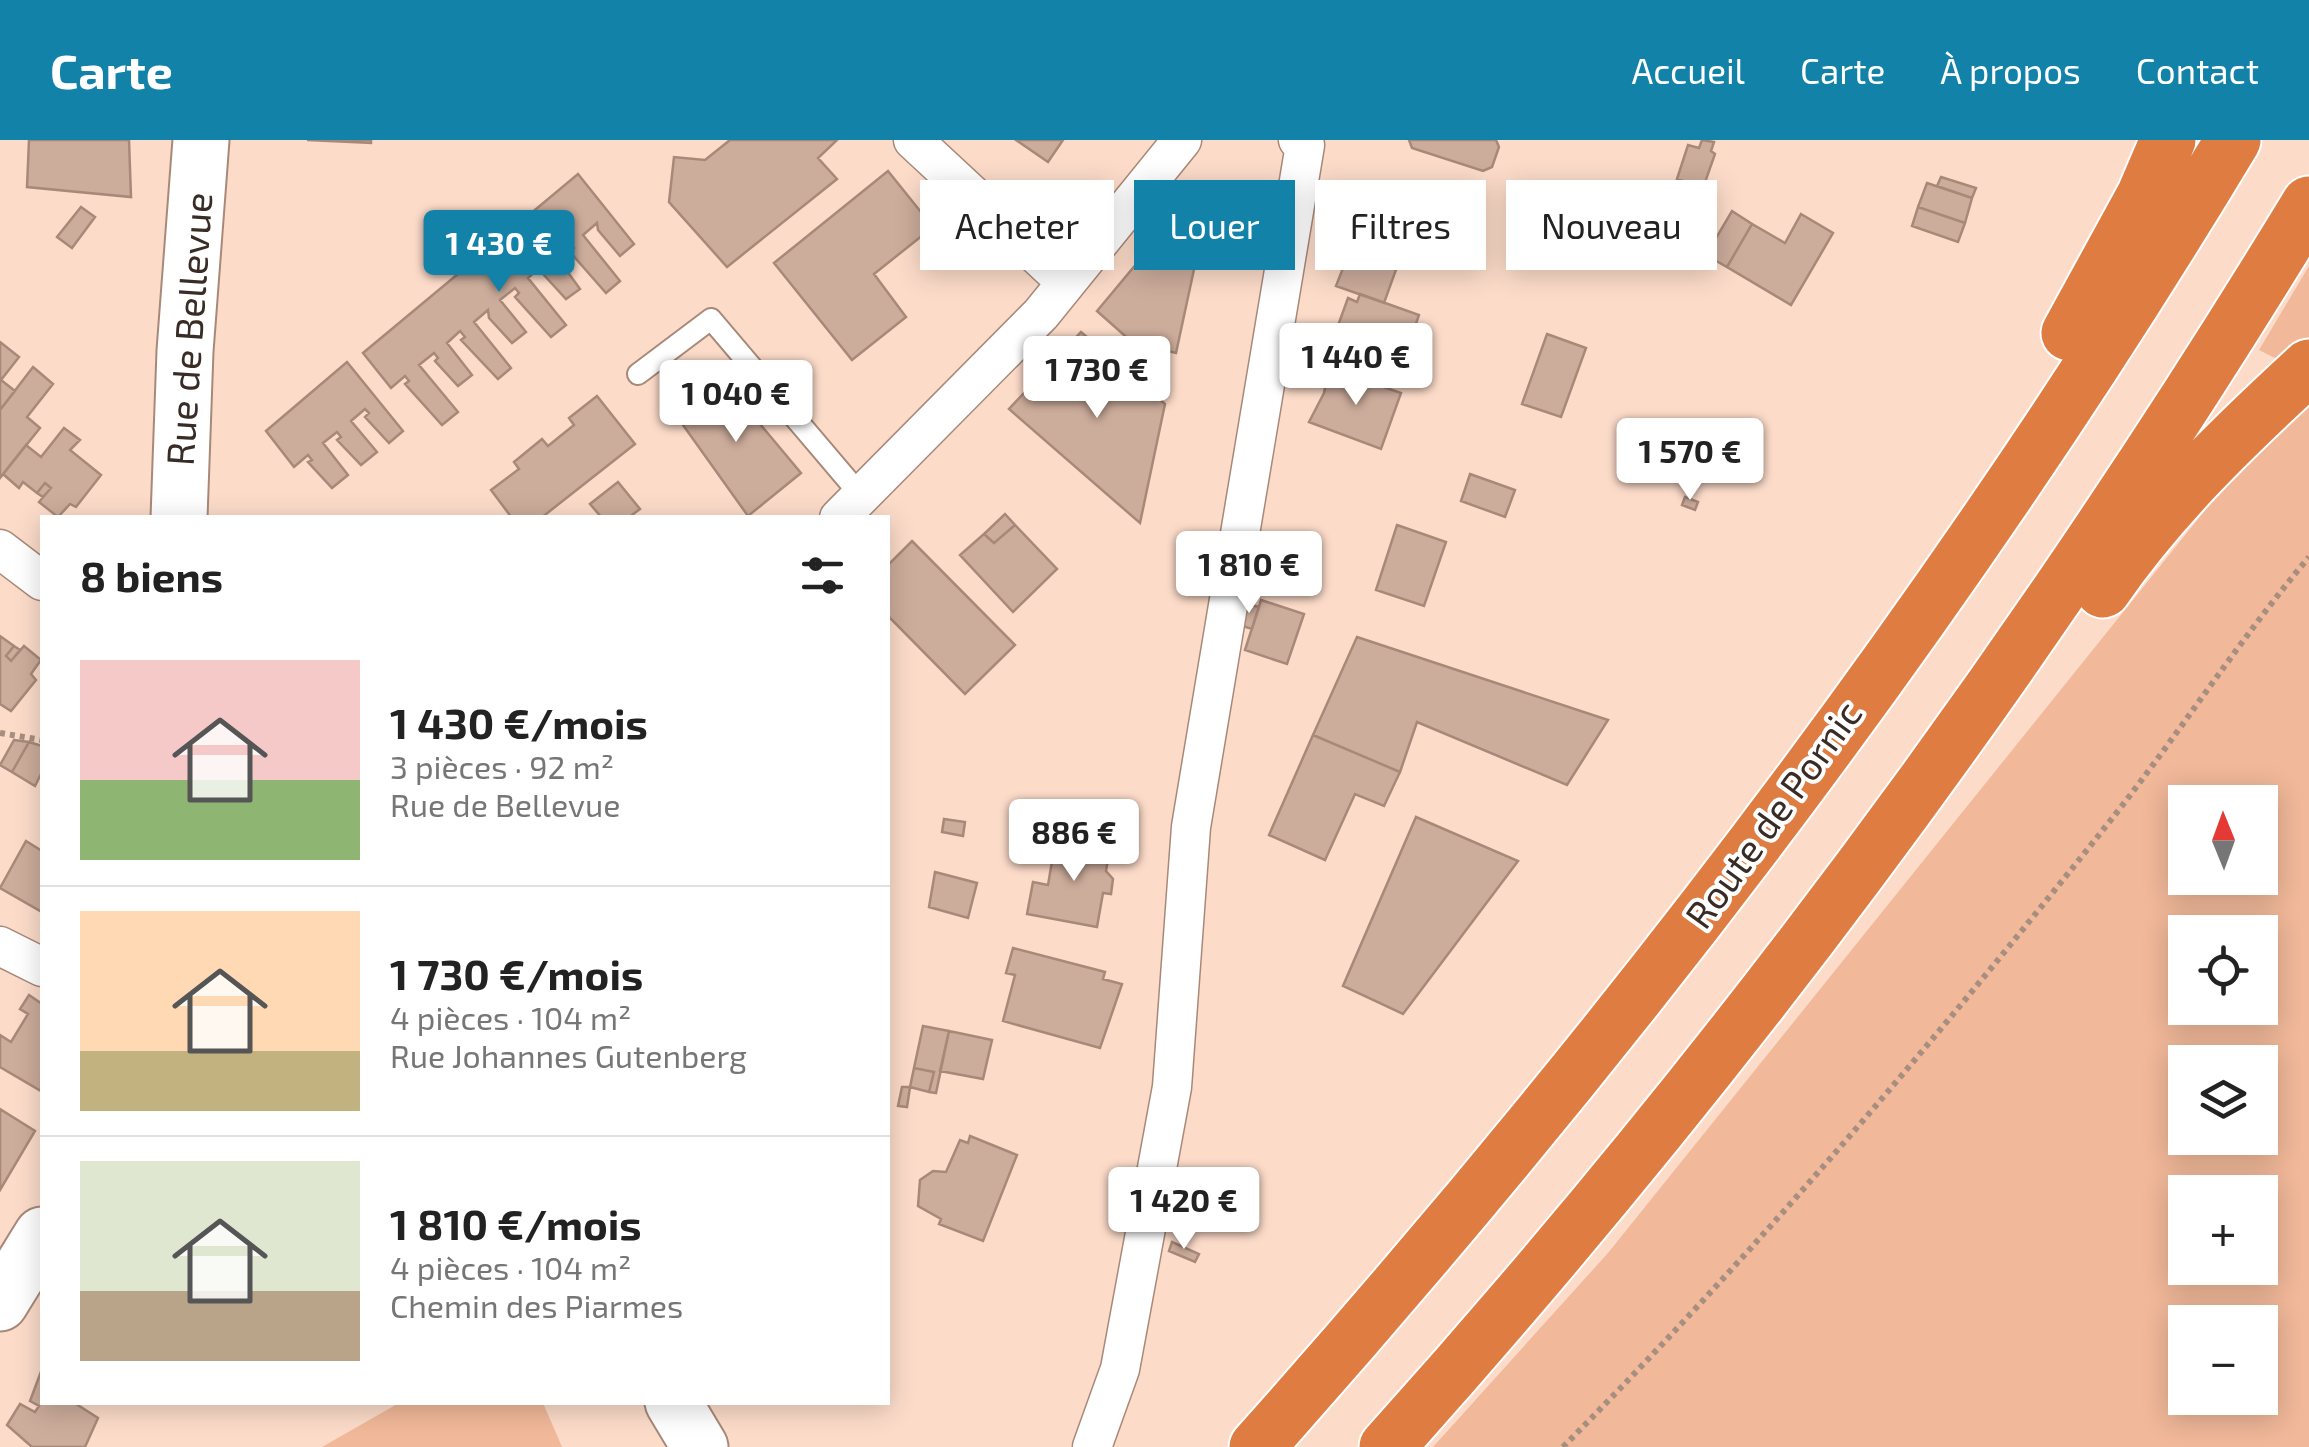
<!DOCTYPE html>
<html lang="fr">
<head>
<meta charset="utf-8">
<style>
  :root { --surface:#fff; --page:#f2f2f2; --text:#222; --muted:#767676; --line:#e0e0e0; --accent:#1282a9 }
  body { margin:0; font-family:"Exo 2",sans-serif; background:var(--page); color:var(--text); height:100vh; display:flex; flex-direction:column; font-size:38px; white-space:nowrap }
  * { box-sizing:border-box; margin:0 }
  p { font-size:32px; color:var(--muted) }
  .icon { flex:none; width:55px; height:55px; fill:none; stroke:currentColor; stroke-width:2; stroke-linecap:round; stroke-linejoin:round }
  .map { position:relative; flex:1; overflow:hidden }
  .drawer { position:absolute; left:40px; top:375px; width:850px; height:890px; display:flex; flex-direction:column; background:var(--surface); border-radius:0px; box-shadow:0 5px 25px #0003 }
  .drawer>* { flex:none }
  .top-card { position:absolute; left:920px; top:40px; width:950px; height:90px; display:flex; gap:20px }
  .needle { width:65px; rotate:359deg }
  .controls { position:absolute; left:2168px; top:645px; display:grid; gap:20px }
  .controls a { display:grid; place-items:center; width:110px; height:110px; border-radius:0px; background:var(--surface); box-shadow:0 5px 25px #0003; font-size:50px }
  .price { position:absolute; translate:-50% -85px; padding:0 22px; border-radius:10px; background:#fff; color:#222; font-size:32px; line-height:65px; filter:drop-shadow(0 2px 5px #0008) }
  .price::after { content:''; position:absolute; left:50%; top:60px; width:30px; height:22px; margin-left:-15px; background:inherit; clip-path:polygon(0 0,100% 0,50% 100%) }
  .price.selected { background:var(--accent); color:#fff }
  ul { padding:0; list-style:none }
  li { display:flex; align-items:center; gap:30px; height:250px; padding:0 40px }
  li+li { border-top:2px solid var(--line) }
  li span { display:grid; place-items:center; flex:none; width:280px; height:200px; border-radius:0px; color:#555 }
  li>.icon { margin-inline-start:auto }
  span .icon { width:120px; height:120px; fill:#fffc; stroke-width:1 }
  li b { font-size:42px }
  h2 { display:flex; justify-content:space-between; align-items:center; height:120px; padding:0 40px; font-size:42px }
  .pill { padding:0 35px; border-radius:0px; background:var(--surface); box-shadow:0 5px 25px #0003; font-size:35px; line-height:90px }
  .pill.selected { background:var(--accent); color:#fff }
  header { display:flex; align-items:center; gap:60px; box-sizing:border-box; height:140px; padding:0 50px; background:var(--accent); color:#fff }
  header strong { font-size:48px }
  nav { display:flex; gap:55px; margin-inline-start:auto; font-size:35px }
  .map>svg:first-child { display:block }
  .green { fill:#f1b899; fill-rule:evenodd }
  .water { fill:#e69d76 }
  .building { fill:#ccac9b; stroke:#a88979; stroke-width:2.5 }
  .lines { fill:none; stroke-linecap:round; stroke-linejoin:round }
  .lane-casing { stroke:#a88979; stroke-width:24 }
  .street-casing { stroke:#a88979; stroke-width:41 }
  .secondary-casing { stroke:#a88979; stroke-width:59 }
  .highway-casing { stroke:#fff; stroke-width:59 }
  .path { stroke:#a68e81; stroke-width:6; stroke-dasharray:5 5; stroke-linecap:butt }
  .lane { stroke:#fff; stroke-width:20 }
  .street { stroke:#fff; stroke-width:38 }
  .secondary { stroke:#fff; stroke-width:55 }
  .highway { stroke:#df7c42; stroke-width:55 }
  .labels { text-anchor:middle; stroke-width:8; stroke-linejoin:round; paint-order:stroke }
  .street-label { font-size:38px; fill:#392c26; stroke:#fff }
</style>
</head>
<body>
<header>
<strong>Carte</strong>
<nav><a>Accueil</a><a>Carte</a><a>À propos</a><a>Contact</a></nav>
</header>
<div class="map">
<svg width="2309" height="1307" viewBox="0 0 2309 1307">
  <rect width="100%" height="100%" fill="#fcdbc9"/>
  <path class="green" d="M 2309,126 L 2309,201 L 2285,223 L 2259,210 Z
    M 2309,261 L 2309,1307 L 1433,1307 L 1608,1113 L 2251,313 ZM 2185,662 L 2260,662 L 2260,738 L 2185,738 ZM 2185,792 L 2260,792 L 2260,868 L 2185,868 ZM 2185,922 L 2260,922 L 2260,998 L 2185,998 ZM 2185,1052 L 2260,1052 L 2260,1128 L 2185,1128 ZM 2185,1182 L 2260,1182 L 2260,1258 L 2185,1258 Z
    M 399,1263 L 543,1263 L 562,1307 L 322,1307 Z"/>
  <path class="water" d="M 1650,64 L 1660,64 L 1689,81 L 1687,103 L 1678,104 L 1645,86 L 1644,74 Z"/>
  <path class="building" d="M 29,0 L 129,0 L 131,57 L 27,47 Z
    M 307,0 L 371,0 L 371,3 Z
    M 730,0 L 837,0 L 818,18 L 837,39 L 727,127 L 669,62 L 674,17 L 705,20 Z
    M 1016,0 L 1063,0 L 1048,22 Z
    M 1409,0 L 1496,0 L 1499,7 L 1492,27 L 1483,31 L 1412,8 Z
    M 1702,0 L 1714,2 L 1711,11 L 1715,14 L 1703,48 L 1677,39 L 1688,5 L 1699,8 Z
    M 888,31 L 933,87 L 874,134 L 906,177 L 852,220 L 774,123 Z
    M 578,34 L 634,104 L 620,116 L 598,90 L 597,83 L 583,95 L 620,141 L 606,153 L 570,112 L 574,108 L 570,104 L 556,116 L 580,149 L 566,159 L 543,134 L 546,130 L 542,125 L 528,138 L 566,185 L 551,197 L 515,157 L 519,153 L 515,148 L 500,160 L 526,192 L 512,203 L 489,178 L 488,170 L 474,182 L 511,228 L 498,239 L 461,200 L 465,197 L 460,191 L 447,203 L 472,235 L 458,246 L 435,221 L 438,218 L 434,213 L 419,225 L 458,272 L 442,285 L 405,244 L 409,241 L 405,236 L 391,248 L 363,213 Z
    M 1941,37 L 1976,48 L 1972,58 L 1937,46 Z
    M 1927,43 L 1972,58 L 1965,83 L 1918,67 Z
    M 81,67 L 95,77 L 72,108 L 57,97 Z
    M 1918,67 L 1965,83 L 1958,102 L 1912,86 Z
    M 1197,68 L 1204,83 L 1176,213 L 1132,202 L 1097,171 L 1178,74 Z
    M 1357,68 L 1411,88 L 1384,163 L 1336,146 L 1356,95 L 1356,89 L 1351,87 Z
    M 1732,71 L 1752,84 L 1727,127 L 1706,115 Z
    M 1801,74 L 1833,93 L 1791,165 L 1727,127 L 1752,84 L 1785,103 Z
    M 1360,154 L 1419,175 L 1410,201 L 1395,195 L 1375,245 L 1300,217 L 1307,197 L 1331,205 L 1348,158 L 1357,162 Z
    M 1081,192 L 1165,264 L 1140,383 L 1009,269 Z
    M 1547,194 L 1586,208 L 1561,277 L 1522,264 Z
    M 0,202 L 19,217 L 1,240 L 15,251 L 0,270 Z
    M 347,222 L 403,291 L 389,303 L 365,277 L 369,273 L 365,269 L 351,281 L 377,312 L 361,325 L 337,300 L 341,297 L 337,292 L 323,303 L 348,335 L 332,348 L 308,322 L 312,320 L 308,315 L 294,327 L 266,291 Z
    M 33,227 L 53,244 L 27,277 L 40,288 L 0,338 L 0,270 Z
    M 1329,228 L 1401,253 L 1381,309 L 1309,282 L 1324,253 Z
    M 719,235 L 801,333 L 748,376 L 673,271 Z
    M 597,256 L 635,304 L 541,378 L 512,378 L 491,350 L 519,329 L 514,322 L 542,299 L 548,306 L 574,285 L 569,278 Z
    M 64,288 L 80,300 L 70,310 L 101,335 L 76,367 L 70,364 L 58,377 L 39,362 L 51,348 L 45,343 L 37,353 L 23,342 L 19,348 L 3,334 L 26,305 L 41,317 Z
    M 1470,334 L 1515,350 L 1505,377 L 1461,361 Z
    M 618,342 L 640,369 L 628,378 L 602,378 L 590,364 Z
    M 45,343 L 51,348 L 43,357 L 37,353 Z
    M 1685,357 L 1698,362 L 1695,370 L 1682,365 Z
    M 1005,374 L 1015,385 L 994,403 L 984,394 Z
    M 1015,385 L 1057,429 L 1013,472 L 960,415 L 984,394 L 994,403 Z
    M 1397,385 L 1446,402 L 1424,466 L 1376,450 Z
    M 912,401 L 1015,505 L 965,554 L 888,476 L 888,425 Z
    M 1261,460 L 1304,474 L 1287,524 L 1245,510 Z
    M 1245,463 L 1259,467 L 1252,489 L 1239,485 Z
    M 0,496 L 14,506 L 6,516 L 11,521 L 24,506 L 41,520 L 31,534 L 36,540 L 11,571 L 0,564 Z
    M 1357,497 L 1608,580 L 1567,645 L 1417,582 L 1400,632 L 1313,595 Z
    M 14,506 L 20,510 L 11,521 L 6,516 Z
    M 1313,595 L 1400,632 L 1384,666 L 1355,654 L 1325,720 L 1269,695 Z
    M 14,600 L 29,602 L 12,632 L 0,625 Z
    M 29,602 L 42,606 L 42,632 L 35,646 L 12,632 Z
    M 1416,677 L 1518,721 L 1403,874 L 1343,846 Z
    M 944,679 L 965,682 L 963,696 L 942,692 Z
    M 1056,698 L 1110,707 L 1106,731 L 1113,739 L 1111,754 L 1103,753 L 1097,787 L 1027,774 L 1033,742 L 1048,745 Z
    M 26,701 L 42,711 L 42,772 L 0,748 Z
    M 935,732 L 977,743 L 968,778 L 929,767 Z
    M 1013,808 L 1105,832 L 1103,839 L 1122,844 L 1100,908 L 1003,881 L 1015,835 L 1006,833 Z
    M 29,855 L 42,864 L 41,951 L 0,927 L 0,895 L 11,902 L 28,874 L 20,869 Z
    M 923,886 L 949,891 L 936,953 L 929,952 L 934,932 L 914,928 Z
    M 949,891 L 992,900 L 983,939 L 940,931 Z
    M 914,928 L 934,932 L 929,952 L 910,947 Z
    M 902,947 L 910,947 L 907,967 L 898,966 Z
    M 0,969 L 35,991 L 0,1050 Z
    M 970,996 L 1017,1015 L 983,1101 L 939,1084 L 941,1079 L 918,1066 L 920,1040 L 933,1031 L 946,1032 L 960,1000 L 968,1003 Z
    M 1172,1102 L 1199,1114 L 1195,1122 L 1169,1111 Z
    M 42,1229 L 42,1262 L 73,1262 L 98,1278 L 85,1307 L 32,1307 L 7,1285 L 20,1264 L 35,1272 L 39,1266 L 30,1261 Z"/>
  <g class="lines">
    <g class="lane-casing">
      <path id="lane" d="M 638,234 L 711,179 L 863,358"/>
    </g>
    <g class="street-casing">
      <path id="street" d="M 913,0 L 1066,142
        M 839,378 L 1041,174 L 1182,0
        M 0,409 L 42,441
        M 0,806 L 42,827
        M 1092,1307 L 1120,1229 L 1172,947 L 1191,687 L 1305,5 L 1298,0"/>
    </g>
    <g class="secondary-casing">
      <path id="secondary" d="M 179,378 L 185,211 L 201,0
        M 0,1163 L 42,1095
        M 673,1262 L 700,1307"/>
    </g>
    <g class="highway-casing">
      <path id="highway" d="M 2069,193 L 2144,56 L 2168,0
        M 2103,450 C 2161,366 2234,296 2309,227
        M 1257,1307 C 1619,901 1952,467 2233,0
        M 1387,1307 C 1732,923 2041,505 2309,64"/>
    </g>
    <path class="path" d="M 0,593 L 42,600
      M 1563,1307 C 1760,1108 1940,895 2114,676 C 2181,591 2239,500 2309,417"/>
    <use href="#lane" class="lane"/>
    <use href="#street" class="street"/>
    <use href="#secondary" class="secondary"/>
    <use href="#highway" class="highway"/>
  </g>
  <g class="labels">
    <g class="street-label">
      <text transform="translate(190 189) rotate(-86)" y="13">Rue de Bellevue</text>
      <text transform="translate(1774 675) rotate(-54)" y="13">Route de Pornic</text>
    </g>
  </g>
</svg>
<div class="controls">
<a><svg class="needle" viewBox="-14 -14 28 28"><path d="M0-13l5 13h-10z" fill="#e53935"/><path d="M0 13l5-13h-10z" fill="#767676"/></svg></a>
<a><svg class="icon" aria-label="locate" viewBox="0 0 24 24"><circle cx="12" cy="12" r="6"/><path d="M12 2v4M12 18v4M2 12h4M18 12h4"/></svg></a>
<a><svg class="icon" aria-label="layers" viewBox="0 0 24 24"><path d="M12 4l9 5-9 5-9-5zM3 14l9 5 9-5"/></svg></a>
<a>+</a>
<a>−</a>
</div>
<b class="price selected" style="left:499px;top:155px">1 430 €</b>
<b class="price" style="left:1356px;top:268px">1 440 €</b>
<b class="price" style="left:1097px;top:281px">1 730 €</b>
<b class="price" style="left:736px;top:305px">1 040 €</b>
<b class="price" style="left:1690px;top:363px">1 570 €</b>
<b class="price" style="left:1249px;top:476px">1 810 €</b>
<b class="price" style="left:1074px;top:744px">886 €</b>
<b class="price" style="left:1184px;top:1112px">1 420 €</b>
<div class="top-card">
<a class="pill">Acheter</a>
<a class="pill selected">Louer</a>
<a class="pill">Filtres</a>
<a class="pill">Nouveau</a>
</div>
<section class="drawer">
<h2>8 biens<svg class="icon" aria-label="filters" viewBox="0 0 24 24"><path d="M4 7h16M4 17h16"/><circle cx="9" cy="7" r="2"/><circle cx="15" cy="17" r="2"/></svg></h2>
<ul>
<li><span style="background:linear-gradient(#f6c9c9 60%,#8fb573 0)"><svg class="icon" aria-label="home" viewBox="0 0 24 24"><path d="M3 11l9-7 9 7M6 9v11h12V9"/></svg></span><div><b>1 430 €/mois</b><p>3 pièces · 92 m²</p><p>Rue de Bellevue</p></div></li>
<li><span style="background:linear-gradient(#ffd9b3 70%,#c2b280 0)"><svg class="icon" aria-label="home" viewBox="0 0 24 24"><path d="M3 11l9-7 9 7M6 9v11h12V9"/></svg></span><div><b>1 730 €/mois</b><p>4 pièces · 104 m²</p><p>Rue Johannes Gutenberg</p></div></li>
<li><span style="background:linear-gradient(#dfe7d0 65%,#b9a48a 0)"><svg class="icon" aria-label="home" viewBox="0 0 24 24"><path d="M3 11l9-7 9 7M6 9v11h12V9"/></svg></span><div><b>1 810 €/mois</b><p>4 pièces · 104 m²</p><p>Chemin des Piarmes</p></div></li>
</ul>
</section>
</div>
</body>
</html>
